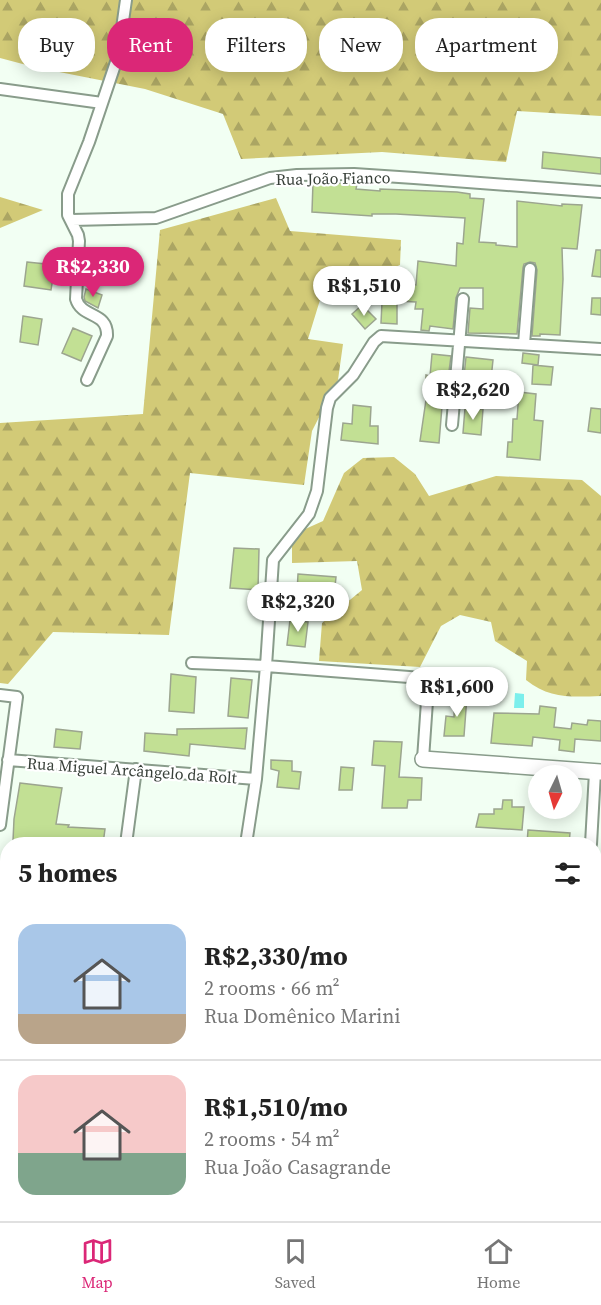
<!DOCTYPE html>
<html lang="en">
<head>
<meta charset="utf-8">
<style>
  :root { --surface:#fff; --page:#f2f2f2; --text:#222; --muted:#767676; --line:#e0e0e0; --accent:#db2777 }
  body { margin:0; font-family:"Source Serif 4",serif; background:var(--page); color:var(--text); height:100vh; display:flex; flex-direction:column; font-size:22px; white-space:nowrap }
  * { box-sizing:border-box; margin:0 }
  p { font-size:20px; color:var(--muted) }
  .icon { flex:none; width:33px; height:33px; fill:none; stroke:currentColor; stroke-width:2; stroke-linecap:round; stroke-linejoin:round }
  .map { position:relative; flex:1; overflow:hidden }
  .side { position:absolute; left:0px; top:837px; width:602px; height:384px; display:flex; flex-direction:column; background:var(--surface); border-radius:24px 24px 0 0; box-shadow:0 3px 15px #0003 }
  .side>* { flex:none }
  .hud { position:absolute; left:18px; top:18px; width:566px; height:54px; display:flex; gap:12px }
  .needle { width:39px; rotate:185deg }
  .controls { position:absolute; left:528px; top:765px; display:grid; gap:12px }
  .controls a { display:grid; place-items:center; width:54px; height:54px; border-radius:50%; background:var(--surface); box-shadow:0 3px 15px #0003; font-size:30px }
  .price { position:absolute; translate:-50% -51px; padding:0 14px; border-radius:21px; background:#fff; color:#222; font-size:20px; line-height:39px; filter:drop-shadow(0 2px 3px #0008) }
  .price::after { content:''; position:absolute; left:50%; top:36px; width:18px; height:14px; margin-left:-9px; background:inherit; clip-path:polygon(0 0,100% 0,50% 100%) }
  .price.selected { background:var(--accent); color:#fff }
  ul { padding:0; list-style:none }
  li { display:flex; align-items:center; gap:18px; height:150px; padding:0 18px }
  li+li { border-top:2px solid var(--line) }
  li span { display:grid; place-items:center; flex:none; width:168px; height:120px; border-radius:18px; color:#555 }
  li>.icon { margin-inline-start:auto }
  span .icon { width:72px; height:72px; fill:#fffc; stroke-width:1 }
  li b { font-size:26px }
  h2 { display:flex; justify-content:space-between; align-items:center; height:72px; padding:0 18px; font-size:26px }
  .tag { padding:0 21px; border-radius:24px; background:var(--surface); box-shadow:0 3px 15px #0003; font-size:21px; line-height:54px }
  .tag.selected { background:var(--accent); color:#fff }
  .tab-bar { display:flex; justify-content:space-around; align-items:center; height:84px; border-top:2px solid var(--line); background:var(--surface); font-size:16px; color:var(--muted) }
  .tab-bar a { display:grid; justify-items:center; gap:3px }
  .tab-bar .selected { color:var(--accent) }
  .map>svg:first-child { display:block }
  .forest { fill:url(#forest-firs) }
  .water { fill:#7cefec }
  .building { fill:#c2e094; stroke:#9ca58f; stroke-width:1.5 }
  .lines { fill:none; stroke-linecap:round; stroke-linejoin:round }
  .street-casing { stroke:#899c8b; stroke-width:14 }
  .secondary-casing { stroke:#899c8b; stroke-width:18 }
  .street { stroke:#fff; stroke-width:10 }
  .secondary { stroke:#fff; stroke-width:15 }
  .labels { text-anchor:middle; stroke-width:4.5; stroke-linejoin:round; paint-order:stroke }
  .street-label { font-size:16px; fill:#373f38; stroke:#fff }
</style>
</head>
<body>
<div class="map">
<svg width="601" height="1221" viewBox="0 0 601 1221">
  <defs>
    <pattern id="forest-firs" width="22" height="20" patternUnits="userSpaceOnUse" patternTransform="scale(1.5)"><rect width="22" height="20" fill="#d2ca77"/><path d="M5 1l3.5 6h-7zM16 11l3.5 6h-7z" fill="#aba563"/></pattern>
  </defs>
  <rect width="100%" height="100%" fill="#f2fff3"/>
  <path class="forest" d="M 0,0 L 601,0 L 601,116 L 517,111 L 506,162 L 382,152 L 241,159 L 223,114 L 145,89 L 34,67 L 0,58 Z
    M 0,197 L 43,210 L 0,228 Z
    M 276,198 L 290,231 L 401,240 L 400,265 L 320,300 L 308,339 L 343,344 L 338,380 L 312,431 L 304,485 L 190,473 L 169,635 L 53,632 L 8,684 L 0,683 L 0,423 L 143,414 L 160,230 Z
    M 394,457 L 415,474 L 429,496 L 496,476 L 582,480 L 601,496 L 601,696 C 571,697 550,699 526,680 L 527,661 L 495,641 L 491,622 L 460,615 L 441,626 L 420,667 L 319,661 L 322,623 L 362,590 L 357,561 L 292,563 L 292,535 L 323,521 L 344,473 L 363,458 Z"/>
  <path class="water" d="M 515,693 L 524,694 L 524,708 L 514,708 Z"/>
  <path class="building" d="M 543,152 L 601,158 L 601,174 L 542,168 Z
    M 313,182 L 357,184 L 356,189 L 380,191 L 380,189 L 457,192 L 470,194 L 470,198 L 484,199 L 479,242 L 496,243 L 496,245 L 517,247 L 517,201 L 562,206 L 562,204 L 582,205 L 577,249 L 562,248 L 563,279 L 560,335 L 540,334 L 540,336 L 532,336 L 537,270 L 535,263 L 530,262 L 524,264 L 523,268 L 517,334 L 468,333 L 470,308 L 483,309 L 483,288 L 460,288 L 456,298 L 453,329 L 430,326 L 429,331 L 421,330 L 423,309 L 415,309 L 416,302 L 397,301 L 397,324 L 381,323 L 382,302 L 389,302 L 390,278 L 398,278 L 398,287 L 406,288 L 406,285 L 416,285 L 418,261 L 456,266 L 457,243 L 463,244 L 465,218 L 396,214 L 372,214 L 372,216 L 312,212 Z
    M 596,250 L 601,250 L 601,277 L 592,276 Z
    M 27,262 L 55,265 L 51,290 L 24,286 Z
    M 86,289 L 102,295 L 98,308 L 85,301 L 84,297 Z
    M 592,298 L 601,298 L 601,315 L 591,314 Z
    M 362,305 L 376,319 L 365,329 L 352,314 Z
    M 23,316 L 42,319 L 38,345 L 20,342 Z
    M 73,328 L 92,336 L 81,361 L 62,353 Z
    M 523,353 L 539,355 L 538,365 L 522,363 Z
    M 432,354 L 451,356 L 446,394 L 443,394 L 439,443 L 420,441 L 427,393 L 425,393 L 426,375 L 430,376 Z
    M 466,357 L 493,360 L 491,379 L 464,376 Z
    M 533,365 L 553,367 L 551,385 L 532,384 Z
    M 519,392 L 536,394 L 534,420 L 543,421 L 540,460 L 507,457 L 508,442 L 512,442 L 513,419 L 517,419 Z
    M 353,405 L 371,407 L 370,426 L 378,426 L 378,444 L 341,440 L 343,423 L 352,424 Z
    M 465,408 L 483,409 L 481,435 L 463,433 Z
    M 591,408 L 601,409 L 601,433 L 588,431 Z
    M 234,548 L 259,549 L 258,590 L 230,588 Z
    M 298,574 L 336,577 L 334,596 L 297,593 Z
    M 290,620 L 308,622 L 305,647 L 287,645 Z
    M 171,674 L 196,677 L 194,713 L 169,711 Z
    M 231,678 L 252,680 L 248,718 L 228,716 Z
    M 455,695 L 467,696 L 464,736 L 444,736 L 446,716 L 454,717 Z
    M 540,706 L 556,708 L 554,727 L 571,729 L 572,723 L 587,725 L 588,720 L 601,721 L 601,741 L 575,739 L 574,752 L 559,750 L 560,740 L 533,737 L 532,746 L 491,743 L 494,713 L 539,714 Z
    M 247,728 L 245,749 L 190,744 L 189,756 L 144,751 L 145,733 L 177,735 L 177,729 Z
    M 56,729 L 82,732 L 80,749 L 54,747 Z
    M 374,741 L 402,742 L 399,777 L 422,778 L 421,800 L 408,800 L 407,808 L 382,808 L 385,766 L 372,765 Z
    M 271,760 L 292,761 L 292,771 L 301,772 L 299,789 L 277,787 L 279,771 L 271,769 Z
    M 341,767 L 354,768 L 352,790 L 339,790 Z
    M 20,783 L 62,788 L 56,824 L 69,825 L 68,827 L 105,829 L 103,844 L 49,842 L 49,844 L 47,844 L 13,841 L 14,819 Z
    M 503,800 L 512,800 L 512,807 L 524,807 L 522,830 L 476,827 L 479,814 L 494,814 L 494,809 L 502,809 Z
    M 528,830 L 570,833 L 569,844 L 527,844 Z"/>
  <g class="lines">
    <g class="street-casing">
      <path id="street" d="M 0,89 L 102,103
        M 72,220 L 156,218 L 270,178 L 297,175 L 354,174 L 414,178 L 601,192
        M 524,344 L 530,269
        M 87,380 L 107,336 C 108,311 82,319 76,299 L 79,241 L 78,235 L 68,215 L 68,194 L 89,142 L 118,56 L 126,0
        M 452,425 L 463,299
        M 192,663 L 266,666 L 422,678 L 427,682 L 428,687 L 423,759
        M 0,695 L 17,697 L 0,825
        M 8,760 L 256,779
        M 126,844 L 136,769
        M 246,844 L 256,779 L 266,666 L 273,560 L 309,514 L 317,491 L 327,408 L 330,398 L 353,375 L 374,342 L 381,336 L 601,349
        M 591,844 L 595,772
        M 594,943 L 601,944
        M 0,1021 L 8,1022
        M 594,1138 L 601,1139
        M 79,1221 L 79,1214
        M 310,1221 L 311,1214
        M 463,1221 L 464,1214"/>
    </g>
    <g class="secondary-casing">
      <path id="secondary" d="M 423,759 L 601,772"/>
    </g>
    <use href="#street" class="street"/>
    <use href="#secondary" class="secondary"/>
  </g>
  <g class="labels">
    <g class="street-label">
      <text transform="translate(333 178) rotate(-1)" y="6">Rua João Fianco</text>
      <text transform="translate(132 770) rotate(4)" y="6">Rua Miguel Arcângelo da Rolt</text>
    </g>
  </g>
</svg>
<div class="controls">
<a><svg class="needle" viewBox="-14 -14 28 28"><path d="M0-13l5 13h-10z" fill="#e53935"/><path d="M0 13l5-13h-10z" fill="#767676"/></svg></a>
</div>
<b class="price selected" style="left:93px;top:298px">R$2,330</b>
<b class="price" style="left:364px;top:317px">R$1,510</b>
<b class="price" style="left:473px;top:421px">R$2,620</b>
<b class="price" style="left:298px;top:633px">R$2,320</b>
<b class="price" style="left:457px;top:718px">R$1,600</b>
<div class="hud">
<a class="tag">Buy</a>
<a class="tag selected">Rent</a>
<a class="tag">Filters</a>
<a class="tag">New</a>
<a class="tag">Apartment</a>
</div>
<section class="side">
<h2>5 homes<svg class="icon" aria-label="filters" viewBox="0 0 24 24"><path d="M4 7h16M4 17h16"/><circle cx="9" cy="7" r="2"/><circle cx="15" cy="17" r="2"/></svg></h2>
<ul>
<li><span style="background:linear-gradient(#a9c7e8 75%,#b9a48a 0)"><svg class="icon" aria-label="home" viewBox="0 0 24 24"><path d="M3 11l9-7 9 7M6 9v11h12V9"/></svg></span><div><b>R$2,330/mo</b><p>2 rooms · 66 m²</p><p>Rua Domênico Marini</p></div></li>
<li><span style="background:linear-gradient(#f6c9c9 65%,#7fa58c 0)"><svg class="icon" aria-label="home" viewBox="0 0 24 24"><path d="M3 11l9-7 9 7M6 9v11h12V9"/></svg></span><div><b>R$1,510/mo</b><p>2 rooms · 54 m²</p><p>Rua João Casagrande</p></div></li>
</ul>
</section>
</div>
<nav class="tab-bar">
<a class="selected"><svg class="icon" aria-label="map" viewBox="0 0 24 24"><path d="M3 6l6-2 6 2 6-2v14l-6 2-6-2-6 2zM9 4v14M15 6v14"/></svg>Map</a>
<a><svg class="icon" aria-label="saved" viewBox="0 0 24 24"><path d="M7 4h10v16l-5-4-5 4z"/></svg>Saved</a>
<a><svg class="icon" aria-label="home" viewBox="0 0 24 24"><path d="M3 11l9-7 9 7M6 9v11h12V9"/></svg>Home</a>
</nav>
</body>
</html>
